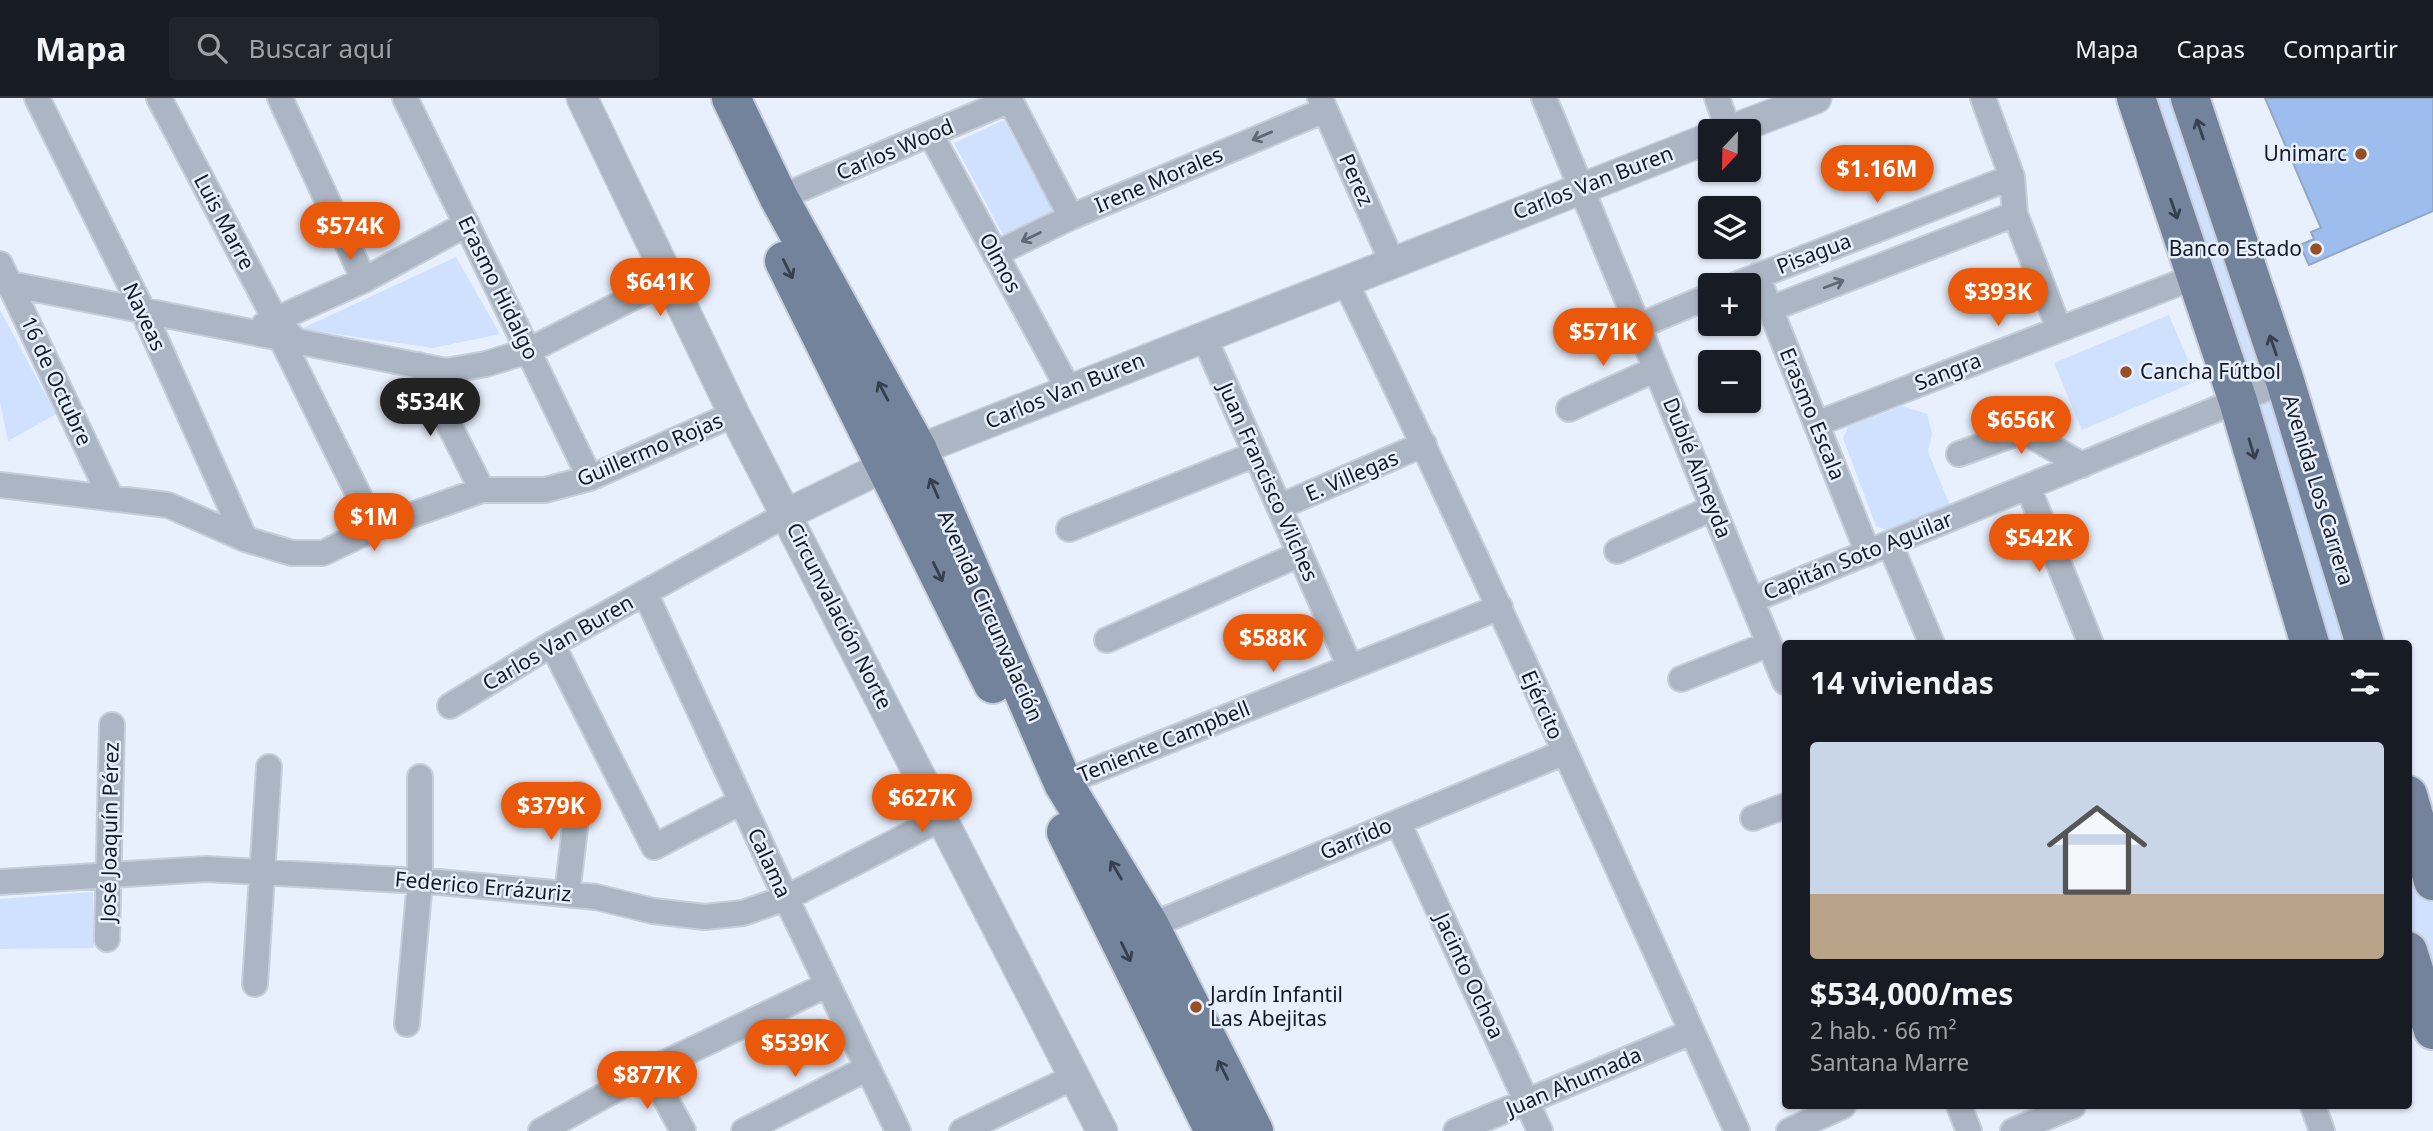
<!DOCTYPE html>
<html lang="es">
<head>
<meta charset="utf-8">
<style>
  :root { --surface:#171b24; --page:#20242c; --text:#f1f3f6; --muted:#9ea1a6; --line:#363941; --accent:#ea580c }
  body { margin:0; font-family:"Noto Sans",sans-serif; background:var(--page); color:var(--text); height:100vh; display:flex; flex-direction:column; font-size:26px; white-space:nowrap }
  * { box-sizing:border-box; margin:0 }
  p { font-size:23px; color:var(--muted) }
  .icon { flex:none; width:38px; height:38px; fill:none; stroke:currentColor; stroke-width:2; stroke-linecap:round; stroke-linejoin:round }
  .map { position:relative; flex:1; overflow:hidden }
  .sheet { position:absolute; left:1782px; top:542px; width:630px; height:469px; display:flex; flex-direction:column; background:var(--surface); border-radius:7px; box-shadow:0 2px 5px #0004 }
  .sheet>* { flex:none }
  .needle { width:46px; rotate:202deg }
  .tools { position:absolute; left:1698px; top:21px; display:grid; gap:14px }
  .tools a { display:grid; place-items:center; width:63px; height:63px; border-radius:7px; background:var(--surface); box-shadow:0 2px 5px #0004; font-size:35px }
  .price { position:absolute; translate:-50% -60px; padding:0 16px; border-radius:24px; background:var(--accent); color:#fff; font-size:23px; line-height:46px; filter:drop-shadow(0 2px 4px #0008) }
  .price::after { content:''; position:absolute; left:50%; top:42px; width:21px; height:16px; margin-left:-10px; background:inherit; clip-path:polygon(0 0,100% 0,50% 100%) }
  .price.selected { background:#222; color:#fff }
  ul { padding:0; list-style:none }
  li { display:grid; align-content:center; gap:14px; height:371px; padding:0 28px }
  li span { display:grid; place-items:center; height:217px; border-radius:7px; color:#555 }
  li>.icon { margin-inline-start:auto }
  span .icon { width:126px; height:126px; fill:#fffc; stroke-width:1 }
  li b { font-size:30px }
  h2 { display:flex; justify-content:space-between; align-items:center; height:84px; padding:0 28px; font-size:30px }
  header { display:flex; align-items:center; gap:42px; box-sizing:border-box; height:98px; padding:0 35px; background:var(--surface); border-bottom:2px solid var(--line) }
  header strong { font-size:33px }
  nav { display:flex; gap:38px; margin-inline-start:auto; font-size:24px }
  .search { width:490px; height:63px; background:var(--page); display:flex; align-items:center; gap:18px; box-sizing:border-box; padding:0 24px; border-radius:7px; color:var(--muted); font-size:26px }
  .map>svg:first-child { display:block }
  .green { fill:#cfe1ff }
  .building { fill:#9ebdef; stroke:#93a6c3; stroke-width:2 }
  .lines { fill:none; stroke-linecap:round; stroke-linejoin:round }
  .minor-casing { stroke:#c6ceda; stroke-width:28 }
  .tertiary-casing { stroke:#c6ceda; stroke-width:33 }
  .primary-casing { stroke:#c6ceda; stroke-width:42 }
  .minor { stroke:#acb5c3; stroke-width:24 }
  .tertiary { stroke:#acb5c3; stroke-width:30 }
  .primary { stroke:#74839c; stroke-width:38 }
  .oneway { stroke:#353f4f }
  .oneway2 { stroke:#606874 }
  .poi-dot { fill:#955025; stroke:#e8f0fd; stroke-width:2.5 }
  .labels { text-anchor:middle; stroke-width:5; stroke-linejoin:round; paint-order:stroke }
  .street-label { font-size:21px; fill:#131a25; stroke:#e8f0fd }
  .poi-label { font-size:21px; fill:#131a25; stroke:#e8f0fd; text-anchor:end }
</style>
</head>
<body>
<header>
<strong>Mapa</strong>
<div class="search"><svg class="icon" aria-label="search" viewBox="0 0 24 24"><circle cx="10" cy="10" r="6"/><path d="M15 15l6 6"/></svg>Buscar aquí</div>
<nav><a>Mapa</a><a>Capas</a><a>Compartir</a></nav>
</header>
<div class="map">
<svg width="2433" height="1033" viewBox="0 0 2433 1033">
  <rect width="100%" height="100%" fill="#e8f0fd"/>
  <path class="green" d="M 2141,0 L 2183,0 L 2358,546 L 2316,546 Z
    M 1004,22 L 1053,113 L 1003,137 L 954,45 Z
    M 456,159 L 500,236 L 433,250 L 301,231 Z
    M 0,212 L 56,316 L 8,343 L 0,304 Z
    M 2169,217 L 2197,283 L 2082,332 L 2054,265 Z
    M 1902,308 L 1927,316 L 1932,336 L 1928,354 L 1950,407 L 1889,433 L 1876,428 L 1843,340 L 1848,329 Z
    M 2408,720 L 2433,806 L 2433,911 L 2408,833 Z
    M 93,794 L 94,850 L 0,851 L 0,801 Z"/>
  <path class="building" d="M 2265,0 L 2433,0 L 2433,113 L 2309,167 L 2300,147 L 2314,141 L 2311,134 L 2321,130 Z"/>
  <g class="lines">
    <g class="minor-casing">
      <path id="minor" d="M 37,0 L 143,213 L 245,441
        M 159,0 L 275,221 L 296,243
        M 280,0 L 364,182
        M 405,0 L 590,380
        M 1009,0 L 1071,119
        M 1320,0 L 1392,164
        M 1544,0 L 1785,584
        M 1717,0 L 1729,33
        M 1983,0 L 2012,79 L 2015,116 L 2059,231
        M 931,37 L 1069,292
        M 779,100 L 1010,2
        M 995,156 L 1071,119 L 1325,12
        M 0,166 L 111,400
        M 1757,178 L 1868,455
        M 1345,183 C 1481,464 1608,749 1737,1033
        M 0,184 L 446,273 L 486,266 L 528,253 L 669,181
        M 1735,187 L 2012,79
        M 1770,211 L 2015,116
        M 264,227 L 364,182 L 467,126
        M 1639,228 L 1710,198
        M 1204,239 L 1350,569
        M 281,240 L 375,430
        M 419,267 L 482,392
        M 1569,311 L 1656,271
        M 1816,326 L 2197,178
        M 1959,356 L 2023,333 L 2082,367
        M 0,387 L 168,407 L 245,441 L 292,455 L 323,455 L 375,430 L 482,392 L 545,392 L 590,380 L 734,316
        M 2028,389 L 2091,546
        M 1279,409 L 1424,346
        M 1069,431 L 1256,356
        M 1890,446 L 1932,546
        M 1617,453 L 1713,410
        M 645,495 L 786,800 L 898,1033
        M 1752,502 L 2285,283
        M 1107,542 L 1300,456
        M 552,546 L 654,749 L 741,704
        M 1681,581 L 1769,546
        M 450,608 L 552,546 L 787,416
        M 1063,685 L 1500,509
        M 1753,720 L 1785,708
        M 1398,724 L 1540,1033
        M 0,784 L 206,771 L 439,784 L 596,799 L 653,813 L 705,819 L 743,815 L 786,800 L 942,720
        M 567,796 L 579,697
        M 1150,828 L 1563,655
        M 107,841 L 112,627
        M 255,886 L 269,669
        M 407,926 L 420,783 L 420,679
        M 650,972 L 683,1033
        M 1959,1008 L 1969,1033
        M 2313,1008 L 2322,1033
        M 541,1033 L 650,972 L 827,887
        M 744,1033 L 868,970
        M 962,1033 L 1074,979
        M 1456,1033 L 1692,934
        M 1789,1033 L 1843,1008
        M 2013,1033 L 2073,1008"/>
    </g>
    <g class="tertiary-casing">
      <path id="tertiary" d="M 582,0 L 734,316 L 1102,1033
        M 1729,33 L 1816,0
        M 787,416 L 918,352 L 1710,40"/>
    </g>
    <g class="primary-casing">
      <path id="primary" d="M 731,0 L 779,100 L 918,352 L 1063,685 L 1150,828 L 1254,1033
        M 2136,0 L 2238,303 L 2310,546
        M 2190,0 L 2285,283 L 2365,546
        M 784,163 L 993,586
        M 2408,697 L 2433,783
        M 1066,734 L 1214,1033
        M 2408,853 L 2433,932"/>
    </g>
    <use href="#minor" class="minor"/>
    <use href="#tertiary" class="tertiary"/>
    <use href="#primary" class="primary"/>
  </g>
  <defs><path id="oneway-shaft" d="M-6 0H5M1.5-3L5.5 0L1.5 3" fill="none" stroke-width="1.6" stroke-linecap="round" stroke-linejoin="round" transform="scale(1.75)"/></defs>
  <g class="oneway">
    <use href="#oneway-shaft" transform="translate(2200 31) rotate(-109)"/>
    <use href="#oneway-shaft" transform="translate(2174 111) rotate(71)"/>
    <use href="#oneway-shaft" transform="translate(788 171) rotate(64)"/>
    <use href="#oneway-shaft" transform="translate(2273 247) rotate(-109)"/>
    <use href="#oneway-shaft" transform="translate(883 293) rotate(-118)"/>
    <use href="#oneway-shaft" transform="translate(2252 351) rotate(73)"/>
    <use href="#oneway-shaft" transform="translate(934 390) rotate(-114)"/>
    <use href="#oneway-shaft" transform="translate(938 474) rotate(64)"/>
    <use href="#oneway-shaft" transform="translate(1116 772) rotate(-121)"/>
    <use href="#oneway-shaft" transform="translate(1126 854) rotate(64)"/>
    <use href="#oneway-shaft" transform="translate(1223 972) rotate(-117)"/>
  </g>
  <g class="oneway2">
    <use href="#oneway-shaft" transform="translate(1262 38) rotate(157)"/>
    <use href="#oneway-shaft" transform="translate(1031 139) rotate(154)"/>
    <use href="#oneway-shaft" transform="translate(1834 186) rotate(-21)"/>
  </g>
  <g class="poi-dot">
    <circle cx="2361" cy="56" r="7"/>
    <circle cx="2316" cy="151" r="7"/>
    <circle cx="2126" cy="274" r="7"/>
    <circle cx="1196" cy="909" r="7"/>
  </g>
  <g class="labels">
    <g class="street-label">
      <text transform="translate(895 52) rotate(-23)" y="7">Carlos Wood</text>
      <text transform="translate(1159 82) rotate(-23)" y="7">Irene Morales</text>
      <text transform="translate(1356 82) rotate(66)" y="7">Perez</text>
      <text transform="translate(1593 85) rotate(-21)" y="7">Carlos Van Buren</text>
      <text transform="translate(224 124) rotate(62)" y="7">Luis Marre</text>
      <text transform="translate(1814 156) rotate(-21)" y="7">Pisagua</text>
      <text transform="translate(1000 165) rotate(62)" y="7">Olmos</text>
      <text transform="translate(498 190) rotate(64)" y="7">Erasmo Hidalgo</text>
      <text transform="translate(144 219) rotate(65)" y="7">Naveas</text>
      <text transform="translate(1948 274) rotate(-21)" y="7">Sangra</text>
      <text transform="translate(56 283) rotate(65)" y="7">16 de Octubre</text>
      <text transform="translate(1065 293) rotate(-22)" y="7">Carlos Van Buren</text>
      <text transform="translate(1812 316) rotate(68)" y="7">Erasmo Escala</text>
      <text transform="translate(650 352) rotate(-23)" y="7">Guillermo Rojas</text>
      <text transform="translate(1697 370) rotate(68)" y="7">Dublé Almeyda</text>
      <text transform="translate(1352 378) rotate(-23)" y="7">E. Villegas</text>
      <text transform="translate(1268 384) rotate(66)" y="7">Juan Francisco Vilches</text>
      <text transform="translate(2318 392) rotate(73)" y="7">Avenida Los Carrera</text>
      <text transform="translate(1858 458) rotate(-22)" y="7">Capitán Soto Aguilar</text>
      <text transform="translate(839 518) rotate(63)" y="7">Circunvalación Norte</text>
      <text transform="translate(990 518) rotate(66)" y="7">Avenida Circunvalación</text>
      <text transform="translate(558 545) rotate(-30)" y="7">Carlos Van Buren</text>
      <text transform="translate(1542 607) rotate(66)" y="7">Ejército</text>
      <text transform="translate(1164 644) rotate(-22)" y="7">Teniente Campbell</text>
      <text transform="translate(110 734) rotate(-89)" y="7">José Joaquín Pérez</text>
      <text transform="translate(1356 741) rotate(-23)" y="7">Garrido</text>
      <text transform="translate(769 765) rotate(65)" y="7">Calama</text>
      <text transform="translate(483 789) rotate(5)" y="7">Federico Errázuriz</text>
      <text transform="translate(1469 878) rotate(65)" y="7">Jacinto Ochoa</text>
      <text transform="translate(1574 984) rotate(-23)" y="7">Juan Ahumada</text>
    </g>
    <g class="poi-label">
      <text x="2347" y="63">Unimarc</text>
      <text x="2302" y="158">Banco Estado</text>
      <text x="2140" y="281" text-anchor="start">Cancha Fútbol</text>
      <text x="1210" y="904" text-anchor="start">Jardín Infantil<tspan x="1210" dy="24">Las Abejitas</tspan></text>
    </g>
  </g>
</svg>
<div class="tools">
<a><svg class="needle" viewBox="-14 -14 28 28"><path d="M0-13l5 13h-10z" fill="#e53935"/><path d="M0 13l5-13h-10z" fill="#9ea1a6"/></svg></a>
<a><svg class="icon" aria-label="layers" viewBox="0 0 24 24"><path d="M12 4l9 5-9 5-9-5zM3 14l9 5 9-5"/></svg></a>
<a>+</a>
<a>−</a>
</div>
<b class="price" style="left:1877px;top:107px">$1.16M</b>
<b class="price" style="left:350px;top:164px">$574K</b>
<b class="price" style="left:660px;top:220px">$641K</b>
<b class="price" style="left:1998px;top:230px">$393K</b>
<b class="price" style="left:1603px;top:270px">$571K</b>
<b class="price selected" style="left:430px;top:340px">$534K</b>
<b class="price" style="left:2021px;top:358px">$656K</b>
<b class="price" style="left:374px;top:455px">$1M</b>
<b class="price" style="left:2039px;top:476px">$542K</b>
<b class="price" style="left:1273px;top:576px">$588K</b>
<b class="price" style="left:922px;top:736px">$627K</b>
<b class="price" style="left:551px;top:744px">$379K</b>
<b class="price" style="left:795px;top:981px">$539K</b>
<b class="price" style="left:647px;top:1013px">$877K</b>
<section class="sheet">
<h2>14 viviendas<svg class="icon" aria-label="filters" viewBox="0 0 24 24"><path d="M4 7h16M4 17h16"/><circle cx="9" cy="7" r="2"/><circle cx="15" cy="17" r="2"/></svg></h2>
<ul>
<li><span style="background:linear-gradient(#c9d6e8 70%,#b9a48a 0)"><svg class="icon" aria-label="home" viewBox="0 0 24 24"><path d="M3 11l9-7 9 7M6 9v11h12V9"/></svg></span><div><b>$534,000/mes</b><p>2 hab. · 66 m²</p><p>Santana Marre</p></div></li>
</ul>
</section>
</div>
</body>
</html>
